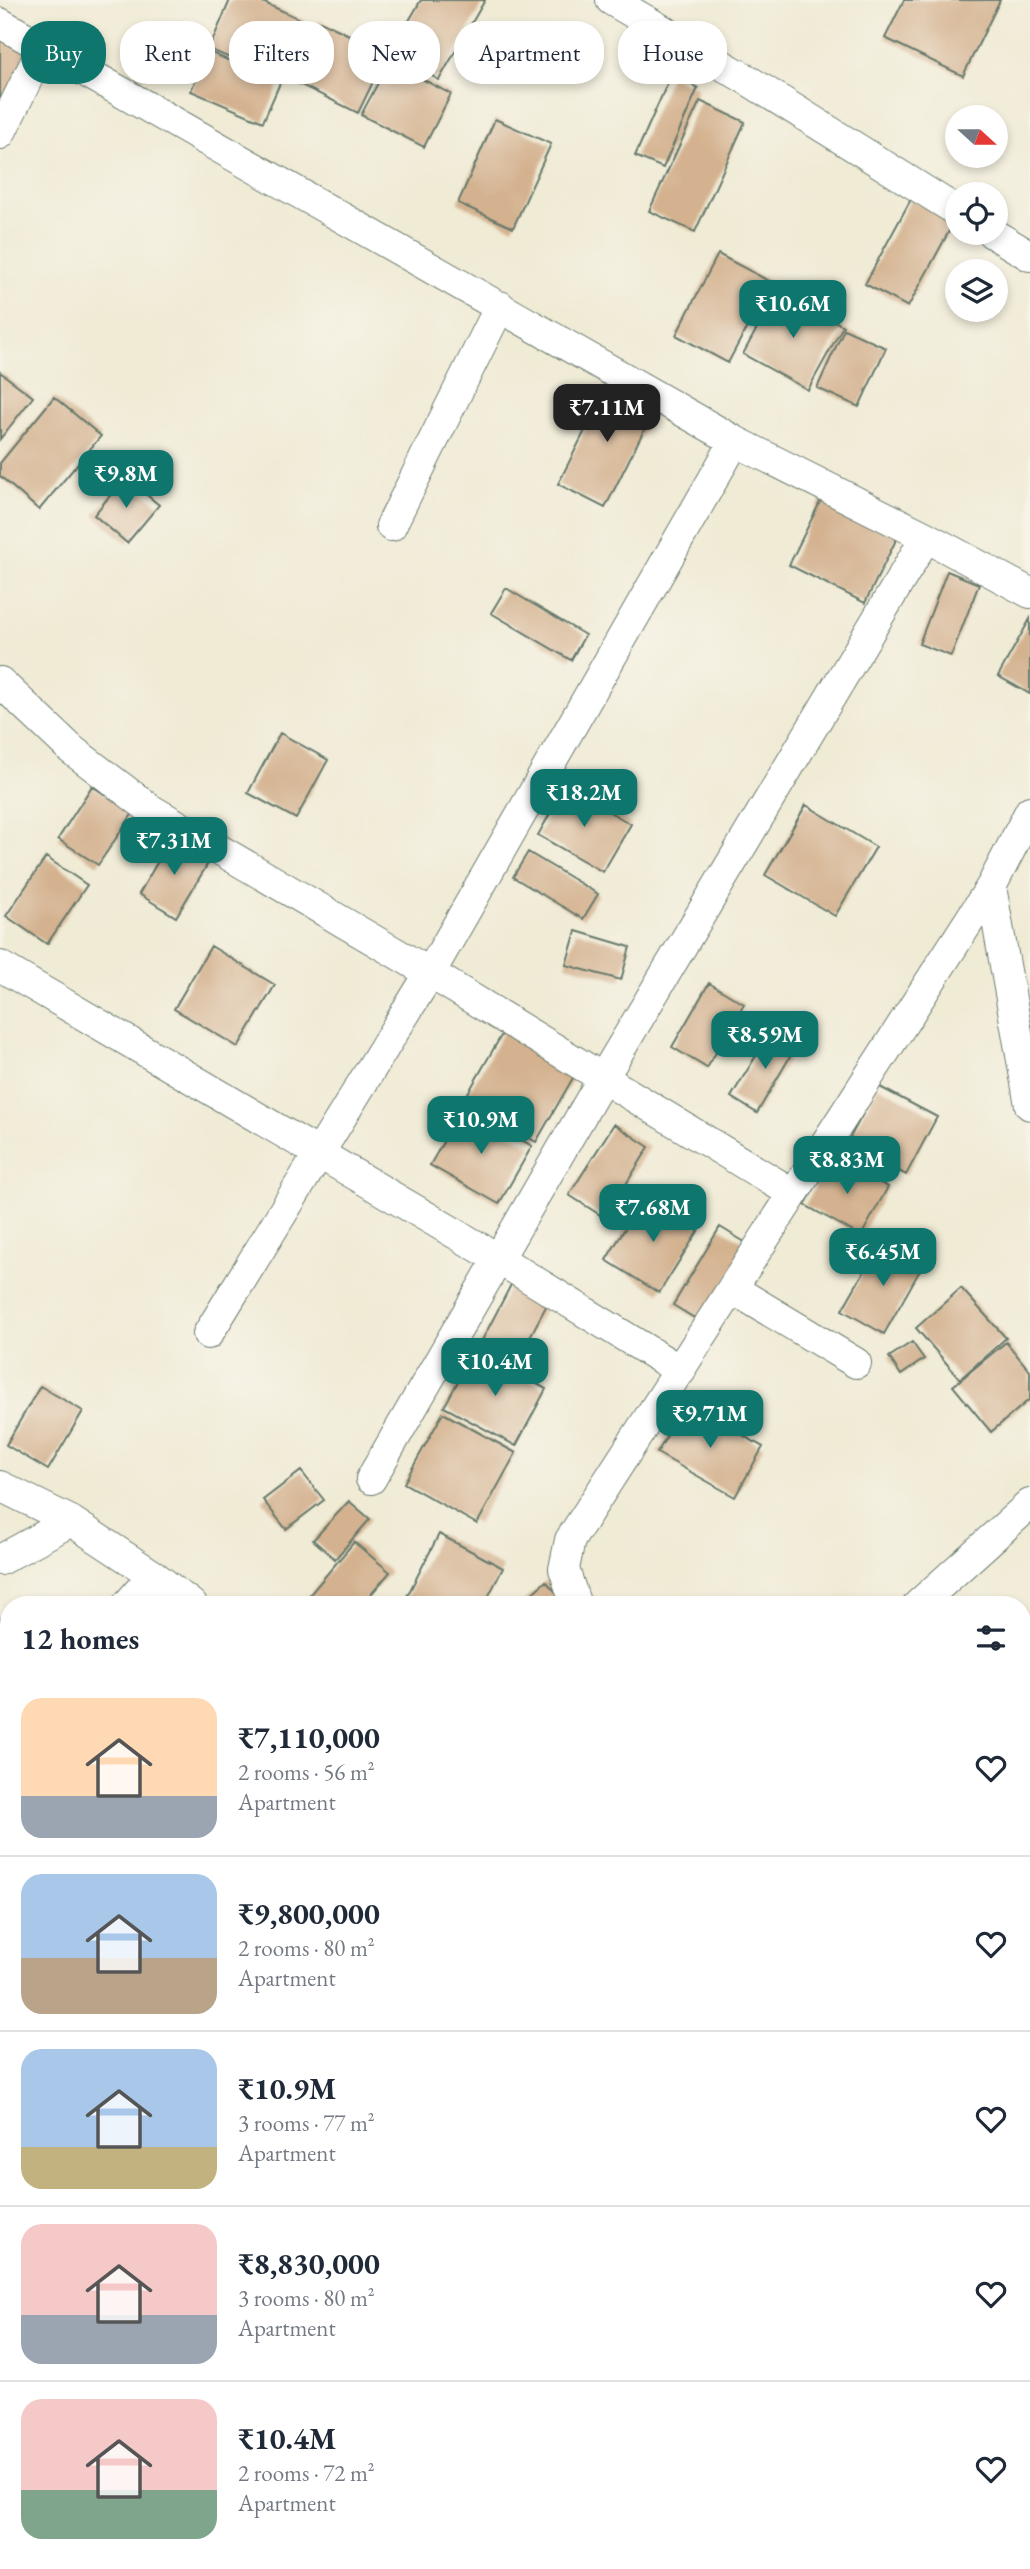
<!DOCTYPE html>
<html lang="en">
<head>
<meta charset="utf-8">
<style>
  :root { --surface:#fff; --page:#f2f2f3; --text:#1f2937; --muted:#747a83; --line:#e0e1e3; --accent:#0f766e }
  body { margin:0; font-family:"EB Garamond",serif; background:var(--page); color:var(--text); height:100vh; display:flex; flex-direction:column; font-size:26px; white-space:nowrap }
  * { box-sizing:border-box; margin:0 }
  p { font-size:23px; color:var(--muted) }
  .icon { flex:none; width:38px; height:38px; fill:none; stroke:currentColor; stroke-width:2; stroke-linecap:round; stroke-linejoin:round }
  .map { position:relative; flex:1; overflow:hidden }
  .side { position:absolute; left:0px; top:1596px; width:1031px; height:973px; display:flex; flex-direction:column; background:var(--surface); border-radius:28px 28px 0 0; box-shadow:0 4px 10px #0003 }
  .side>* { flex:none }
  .banner { position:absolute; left:21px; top:21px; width:989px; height:63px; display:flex; gap:14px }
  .needle { width:46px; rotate:111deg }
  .buttons { position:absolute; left:945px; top:105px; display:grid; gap:14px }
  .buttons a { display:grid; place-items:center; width:63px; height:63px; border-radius:50%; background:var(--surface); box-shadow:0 4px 10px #0003; font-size:35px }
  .price { position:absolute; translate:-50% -60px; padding:0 16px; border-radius:14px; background:var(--accent); color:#fff; font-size:23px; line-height:46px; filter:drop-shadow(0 2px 4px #0008) }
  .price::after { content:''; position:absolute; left:50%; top:42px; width:21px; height:16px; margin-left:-10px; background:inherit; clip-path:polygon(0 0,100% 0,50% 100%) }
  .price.current { background:#222; color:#fff }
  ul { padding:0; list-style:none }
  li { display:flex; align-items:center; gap:21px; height:175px; padding:0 21px }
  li+li { border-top:2px solid var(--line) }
  li span { display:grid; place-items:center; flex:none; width:196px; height:140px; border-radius:21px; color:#555 }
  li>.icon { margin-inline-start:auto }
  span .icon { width:84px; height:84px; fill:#fffc; stroke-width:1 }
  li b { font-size:30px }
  h2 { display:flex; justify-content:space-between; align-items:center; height:84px; padding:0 21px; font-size:30px }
  .tag { padding:0 24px; border-radius:28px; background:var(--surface); box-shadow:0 4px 10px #0003; font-size:24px; line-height:63px }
  .tag.current { background:var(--accent); color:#fff }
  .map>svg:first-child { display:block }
  .building { fill:#d4b290 }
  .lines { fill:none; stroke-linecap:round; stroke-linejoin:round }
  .minor-casing { stroke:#687a6c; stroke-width:32 }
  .minor { stroke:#fff; stroke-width:30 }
</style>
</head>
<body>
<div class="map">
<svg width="1030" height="2569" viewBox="0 0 1030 2569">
  <rect width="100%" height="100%" fill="#f7f3e8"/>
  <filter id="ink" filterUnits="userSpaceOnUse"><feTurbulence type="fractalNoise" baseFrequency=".0143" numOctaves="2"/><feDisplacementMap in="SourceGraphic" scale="14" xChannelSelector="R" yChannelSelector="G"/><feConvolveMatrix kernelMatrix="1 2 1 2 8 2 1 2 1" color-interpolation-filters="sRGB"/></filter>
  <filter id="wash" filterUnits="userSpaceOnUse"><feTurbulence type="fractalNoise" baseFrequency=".00686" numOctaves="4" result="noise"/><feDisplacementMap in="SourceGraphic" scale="28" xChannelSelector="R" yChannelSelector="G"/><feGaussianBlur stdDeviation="1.57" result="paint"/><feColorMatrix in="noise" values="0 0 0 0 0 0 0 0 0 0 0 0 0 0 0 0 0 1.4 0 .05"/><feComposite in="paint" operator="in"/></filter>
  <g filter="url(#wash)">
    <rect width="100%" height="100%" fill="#f0ebd5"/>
    <g id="blocks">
      <path class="building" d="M 230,0 L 258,0 L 309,23 L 283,81 L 209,49 Z
        M 421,0 L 485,0 L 439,80 L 391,52 Z
        M 904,0 L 1000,0 L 963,76 L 885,38 Z
        M 320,21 L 387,53 L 358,113 L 291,80 Z
        M 0,29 L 36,47 L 0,121 Z
        M 207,51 L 280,83 L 263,122 L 191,91 Z
        M 389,62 L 451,94 L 424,147 L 361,115 Z
        M 671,75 L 698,88 L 663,168 L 635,156 Z
        M 700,101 L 745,122 L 695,232 L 649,211 Z
        M 495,119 L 551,144 L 513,228 L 458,203 Z
        M 911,199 L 954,222 L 908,307 L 865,284 Z
        M 718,254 L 771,282 L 728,363 L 676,335 Z
        M 778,290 L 843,326 L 808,390 L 743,354 Z
        M 844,329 L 886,348 L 859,407 L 817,388 Z
        M 0,372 L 33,397 L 0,439 Z
        M 610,381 L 657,404 L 605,508 L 558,484 Z
        M 54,397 L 101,436 L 39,510 L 0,476 L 0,463 Z
        M 125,477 L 159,505 L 127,543 L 94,515 Z
        M 822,498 L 898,536 L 865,603 L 789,565 Z
        M 947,571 L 979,584 L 951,656 L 919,644 Z
        M 506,588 L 585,635 L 571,660 L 491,613 Z
        M 1030,619 L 1030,694 L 998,676 Z
        M 280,733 L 328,760 L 296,819 L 248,793 Z
        M 92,786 L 133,813 L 98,865 L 58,839 Z
        M 565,787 L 631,824 L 603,872 L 538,835 Z
        M 806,805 L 876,847 L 835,916 L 765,875 Z
        M 172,837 L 210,860 L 176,917 L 139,894 Z
        M 528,852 L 598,894 L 583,919 L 513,877 Z
        M 46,857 L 87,885 L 47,944 L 6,916 Z
        M 576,931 L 630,947 L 621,980 L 566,965 Z
        M 211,946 L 275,985 L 238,1047 L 174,1009 Z
        M 709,983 L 744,1004 L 707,1068 L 672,1047 Z
        M 773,1028 L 798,1043 L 757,1113 L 731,1097 Z
        M 505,1029 L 577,1071 L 536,1142 L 464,1100 Z
        M 878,1086 L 937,1117 L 906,1175 L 847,1143 Z
        M 463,1107 L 532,1146 L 499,1204 L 430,1165 Z
        M 614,1124 L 649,1147 L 605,1218 L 569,1195 Z
        M 832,1157 L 888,1187 L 861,1236 L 805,1205 Z
        M 646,1194 L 700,1228 L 659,1293 L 606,1260 Z
        M 720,1227 L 748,1244 L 701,1322 L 673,1305 Z
        M 881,1242 L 923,1265 L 884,1334 L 842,1310 Z
        M 515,1277 L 551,1297 L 515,1365 L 479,1346 Z
        M 961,1288 L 1006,1338 L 960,1379 L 916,1328 Z
        M 912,1342 L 924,1359 L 901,1375 L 889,1357 Z
        M 1006,1342 L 1030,1371 L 1030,1399 L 991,1432 L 953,1386 Z
        M 475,1350 L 546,1389 L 516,1446 L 444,1407 Z
        M 40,1386 L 83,1411 L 48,1470 L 6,1445 Z
        M 686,1403 L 763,1447 L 735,1497 L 657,1453 Z
        M 443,1413 L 516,1453 L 477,1524 L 404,1483 Z
        M 301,1471 L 324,1500 L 286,1529 L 263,1500 Z
        M 349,1501 L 370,1519 L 335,1559 L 313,1540 Z
        M 439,1534 L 503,1568 L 484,1605 L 410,1605 L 404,1602 Z
        M 354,1542 L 390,1572 L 362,1605 L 301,1605 Z
        M 546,1581 L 567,1605 L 519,1605 Z
        M 0,1618 L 9,1625 L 9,1664 L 0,1675 Z
        M 0,1949 L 9,1959 L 9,1992 L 0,2000 Z"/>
    </g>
  </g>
  <g filter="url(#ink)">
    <use href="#blocks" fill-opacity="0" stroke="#687a6c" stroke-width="2"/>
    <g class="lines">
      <g class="minor-casing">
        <path id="minor" d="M 611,0 L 746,79 L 957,211
          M 0,23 L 735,441 L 926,537 L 1030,593
          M 0,134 L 43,47
          M 992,233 L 1030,256
          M 391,526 L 500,306
          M 0,682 L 72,750 L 150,809 L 430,973 L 792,1193
          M 991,887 L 1030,1105
          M 0,966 L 497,1258 L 681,1371
          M 733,1289 L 856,1363
          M 208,1334 L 430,973 L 735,441
          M 371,1479 L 603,1078 L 926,537
          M 0,1486 L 71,1521 L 153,1575 L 192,1605
          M 0,1560 L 71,1521
          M 127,1605 L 153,1575
          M 576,1605 L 564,1569 L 570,1540 L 991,887 L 1030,811
          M 918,1605 L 1030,1504
          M 0,1751 L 9,1741
          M 0,2042 L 9,2033
          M 1022,2075 L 1030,2068
          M 0,2398 L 9,2399
          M 1022,2488 L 1030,2488
          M 0,2518 L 9,2519
          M 20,2560 L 241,2569
          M 722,2560 L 744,2567 L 1030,2561"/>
      </g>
      <use href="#minor" class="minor"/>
    </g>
  </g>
</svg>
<div class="buttons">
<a><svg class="needle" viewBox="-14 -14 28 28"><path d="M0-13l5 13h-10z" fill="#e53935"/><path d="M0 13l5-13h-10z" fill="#747a83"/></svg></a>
<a><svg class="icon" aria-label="locate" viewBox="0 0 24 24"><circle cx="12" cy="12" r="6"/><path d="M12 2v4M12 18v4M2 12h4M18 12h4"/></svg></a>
<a><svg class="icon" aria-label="layers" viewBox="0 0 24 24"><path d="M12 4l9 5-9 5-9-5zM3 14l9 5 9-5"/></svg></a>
</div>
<b class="price" style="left:793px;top:340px">₹10.6M</b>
<b class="price current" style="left:607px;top:444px">₹7.11M</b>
<b class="price" style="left:126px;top:510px">₹9.8M</b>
<b class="price" style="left:584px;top:829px">₹18.2M</b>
<b class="price" style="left:174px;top:877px">₹7.31M</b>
<b class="price" style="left:765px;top:1071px">₹8.59M</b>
<b class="price" style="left:481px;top:1156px">₹10.9M</b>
<b class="price" style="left:847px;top:1196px">₹8.83M</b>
<b class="price" style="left:653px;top:1244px">₹7.68M</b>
<b class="price" style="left:883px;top:1288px">₹6.45M</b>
<b class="price" style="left:495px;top:1398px">₹10.4M</b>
<b class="price" style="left:710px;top:1450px">₹9.71M</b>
<div class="banner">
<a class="tag current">Buy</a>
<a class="tag">Rent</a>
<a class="tag">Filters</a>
<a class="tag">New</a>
<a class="tag">Apartment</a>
<a class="tag">House</a>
</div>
<section class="side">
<h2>12 homes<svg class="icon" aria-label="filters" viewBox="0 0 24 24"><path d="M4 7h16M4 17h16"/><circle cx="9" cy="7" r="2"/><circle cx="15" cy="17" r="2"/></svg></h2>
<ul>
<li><span style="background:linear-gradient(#ffd9b3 70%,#9aa5b1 0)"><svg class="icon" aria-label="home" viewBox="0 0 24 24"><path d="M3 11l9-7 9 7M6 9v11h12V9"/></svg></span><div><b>₹7,110,000</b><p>2 rooms · 56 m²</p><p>Apartment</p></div><svg class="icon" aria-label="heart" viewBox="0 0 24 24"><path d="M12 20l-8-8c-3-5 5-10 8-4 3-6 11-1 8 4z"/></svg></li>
<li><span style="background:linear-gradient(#a9c7e8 60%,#b9a48a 0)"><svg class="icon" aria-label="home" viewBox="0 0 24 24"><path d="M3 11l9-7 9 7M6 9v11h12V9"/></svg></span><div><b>₹9,800,000</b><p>2 rooms · 80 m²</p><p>Apartment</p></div><svg class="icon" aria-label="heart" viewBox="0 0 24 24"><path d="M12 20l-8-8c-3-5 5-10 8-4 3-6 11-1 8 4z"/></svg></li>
<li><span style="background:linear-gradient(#a9c7e8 70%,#c2b280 0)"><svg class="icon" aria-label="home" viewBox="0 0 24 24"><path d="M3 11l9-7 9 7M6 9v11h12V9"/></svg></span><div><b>₹10.9M</b><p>3 rooms · 77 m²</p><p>Apartment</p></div><svg class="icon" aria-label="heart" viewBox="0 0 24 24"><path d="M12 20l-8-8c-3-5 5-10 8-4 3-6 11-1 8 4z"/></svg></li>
<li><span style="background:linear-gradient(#f6c9c9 65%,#9aa5b1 0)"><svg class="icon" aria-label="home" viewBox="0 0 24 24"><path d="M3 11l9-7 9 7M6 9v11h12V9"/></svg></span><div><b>₹8,830,000</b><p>3 rooms · 80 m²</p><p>Apartment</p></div><svg class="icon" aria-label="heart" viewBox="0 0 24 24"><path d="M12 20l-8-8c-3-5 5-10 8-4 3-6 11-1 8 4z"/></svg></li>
<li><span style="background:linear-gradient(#f6c9c9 65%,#7fa58c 0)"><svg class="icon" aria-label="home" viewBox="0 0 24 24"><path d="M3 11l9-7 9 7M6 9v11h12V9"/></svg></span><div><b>₹10.4M</b><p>2 rooms · 72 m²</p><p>Apartment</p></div><svg class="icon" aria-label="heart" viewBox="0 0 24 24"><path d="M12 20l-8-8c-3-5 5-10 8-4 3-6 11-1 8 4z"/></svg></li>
</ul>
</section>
</div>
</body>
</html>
